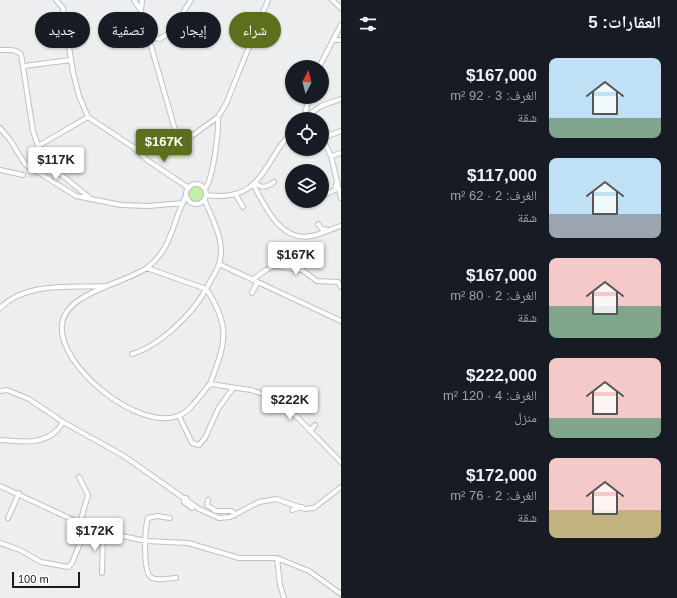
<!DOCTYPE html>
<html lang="ar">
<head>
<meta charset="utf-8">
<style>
  :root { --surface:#171b24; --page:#20242c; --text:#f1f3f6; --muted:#9ea1a6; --accent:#5c6f1d }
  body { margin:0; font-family:Arial,"Noto Naskh Arabic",sans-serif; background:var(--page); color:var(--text); direction:rtl; height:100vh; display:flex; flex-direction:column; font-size:15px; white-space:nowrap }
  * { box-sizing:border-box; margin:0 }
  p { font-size:13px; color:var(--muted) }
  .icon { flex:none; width:22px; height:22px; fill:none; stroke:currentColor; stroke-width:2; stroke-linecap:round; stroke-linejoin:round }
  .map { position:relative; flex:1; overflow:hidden; direction:ltr }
  .sheet { display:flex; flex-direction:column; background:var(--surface); width:336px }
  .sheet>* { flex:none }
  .banner { position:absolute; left:12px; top:12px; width:269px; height:36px; direction:rtl; display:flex; gap:8px }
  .needle { width:26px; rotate:7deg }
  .tools { position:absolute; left:285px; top:60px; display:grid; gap:8px }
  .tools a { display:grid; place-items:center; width:44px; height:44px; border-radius:50%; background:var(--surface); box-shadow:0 1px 3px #0004; font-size:20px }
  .scale { position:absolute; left:12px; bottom:10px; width:68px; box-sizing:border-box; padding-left:4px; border:2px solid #191a1a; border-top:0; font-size:11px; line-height:14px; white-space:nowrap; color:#191a1a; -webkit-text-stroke:3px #fff; paint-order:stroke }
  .price { position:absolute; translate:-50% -34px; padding:0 9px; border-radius:4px; background:#fff; color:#222; font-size:13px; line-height:26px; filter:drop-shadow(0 1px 2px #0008) }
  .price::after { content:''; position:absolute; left:50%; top:24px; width:12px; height:9px; margin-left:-6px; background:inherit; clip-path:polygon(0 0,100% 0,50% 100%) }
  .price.active { background:var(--accent); color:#fff }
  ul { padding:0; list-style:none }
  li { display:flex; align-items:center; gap:12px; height:100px; padding:0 16px }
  li span { display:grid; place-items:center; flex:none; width:112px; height:80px; border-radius:8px; color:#555 }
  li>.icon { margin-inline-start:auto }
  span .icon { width:48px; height:48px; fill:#fffc; stroke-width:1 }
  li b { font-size:17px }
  h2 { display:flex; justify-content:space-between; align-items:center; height:48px; padding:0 16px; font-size:17px }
  .tag { padding:0 14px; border-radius:18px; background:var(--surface); box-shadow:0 1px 3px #0004; font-size:14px; line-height:36px }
  .tag.active { background:var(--accent); color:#fff }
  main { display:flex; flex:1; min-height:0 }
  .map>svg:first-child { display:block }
  .green { fill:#c2f0a7 }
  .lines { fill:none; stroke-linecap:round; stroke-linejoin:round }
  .street-casing { stroke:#bfc0c2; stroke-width:6 }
  .street { stroke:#fff; stroke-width:4 }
</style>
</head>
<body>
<main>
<section class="sheet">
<h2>العقارات: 5<svg class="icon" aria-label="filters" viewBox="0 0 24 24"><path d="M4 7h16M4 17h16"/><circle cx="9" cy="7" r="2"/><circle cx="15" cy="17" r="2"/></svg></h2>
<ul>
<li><span style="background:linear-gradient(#bfe0f5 75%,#7fa58c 0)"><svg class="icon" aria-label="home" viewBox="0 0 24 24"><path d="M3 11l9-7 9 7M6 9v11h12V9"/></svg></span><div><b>$167,000</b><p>الغرف: 3 · 92 m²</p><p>شقة</p></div></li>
<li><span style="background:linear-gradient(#bfe0f5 70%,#9aa5b1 0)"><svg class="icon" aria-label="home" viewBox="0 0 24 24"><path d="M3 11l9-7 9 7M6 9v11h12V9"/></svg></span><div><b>$117,000</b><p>الغرف: 2 · 62 m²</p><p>شقة</p></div></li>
<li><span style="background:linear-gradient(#f6c9c9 60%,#7fa58c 0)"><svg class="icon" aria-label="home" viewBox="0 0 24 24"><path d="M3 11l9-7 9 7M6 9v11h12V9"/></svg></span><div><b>$167,000</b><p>الغرف: 2 · 80 m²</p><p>شقة</p></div></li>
<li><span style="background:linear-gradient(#f6c9c9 75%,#7fa58c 0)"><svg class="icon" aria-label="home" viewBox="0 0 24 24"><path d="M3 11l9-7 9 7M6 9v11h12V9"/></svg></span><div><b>$222,000</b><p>الغرف: 4 · 120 m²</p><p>منزل</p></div></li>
<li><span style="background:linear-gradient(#f6c9c9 65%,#c2b280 0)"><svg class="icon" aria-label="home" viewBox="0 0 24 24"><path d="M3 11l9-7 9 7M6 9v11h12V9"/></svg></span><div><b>$172,000</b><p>الغرف: 2 · 76 m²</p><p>شقة</p></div></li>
</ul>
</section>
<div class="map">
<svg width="341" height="598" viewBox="0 0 341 598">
  <rect width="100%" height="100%" fill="#edeeef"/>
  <path class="green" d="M188 194a8 8 0 1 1 16 0a8 8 0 1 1-16 0Z"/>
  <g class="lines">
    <g class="street-casing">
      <path id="street" d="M 56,0 L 63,8 L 73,72 L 79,96 L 88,117 L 133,147 L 158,145 L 193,135 L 218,117 L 226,104 L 268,0
        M 134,0 L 141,11 L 178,140
        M 332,0 L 341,8
        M 141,11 L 142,0
        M 148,37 L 160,39 L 170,32 L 176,24 L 191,0
        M 334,40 L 341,40
        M 0,50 C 8,50 15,49 21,54 L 33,131 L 38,146 L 88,117
        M 24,66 L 71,60
        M 319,67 L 341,25
        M 304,118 L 309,97
        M 303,119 L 321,106 L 341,99
        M 0,128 L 10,140 L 25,164 L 76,196 L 121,205 L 148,206 L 183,203
        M 322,138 L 331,156 L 341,198
        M 322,138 L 341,131
        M 38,146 L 53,168 L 90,198
        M 133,147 L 147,160 L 189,188
        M 331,156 L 341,153
        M 0,170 L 23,175
        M 255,183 C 262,189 267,187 274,182
        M 253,184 C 265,206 280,242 311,236 C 322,234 331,229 341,226
        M186 194a10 10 0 1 1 20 0a10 10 0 1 1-20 0Z
        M 205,189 C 213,179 219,131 218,117
        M 206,195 C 262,203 262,164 292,131
        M 236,195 L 243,207
        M 186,196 C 172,222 173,247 148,267 C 125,284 66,292 62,324 C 57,366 138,431 178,416 C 190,412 201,394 210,384 L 251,390 L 269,396 L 296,416 L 341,462
        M 322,196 L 335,190 L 336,184
        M 318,224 L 322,229 L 328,230
        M 219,264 L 341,321
        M 147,268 L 206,289 C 210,281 216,273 219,264 C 226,242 213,221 205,201
        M 252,280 L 266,270 L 275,266 L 302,270 L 317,281 L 338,282 L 341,287
        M 252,293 L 257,283
        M 0,308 C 27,281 72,288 106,286
        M 132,354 C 159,346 193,314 206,289 C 232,327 225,344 210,384
        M 0,391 L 7,390 L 29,399 L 63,422 L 124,456 L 199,509 L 219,518 L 230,517 L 259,502 L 276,499 L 305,509 L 314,508 L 341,487
        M 179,416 L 192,443 L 199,445 L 205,438 L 218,409 L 233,388
        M 310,431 L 315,425
        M 0,440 C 23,442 50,446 63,422
        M 79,477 L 88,495 L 80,523
        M 0,486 L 69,518 L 103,532 L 146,541 L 188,543 L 239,558 L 277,558 L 309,571 L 341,594
        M 186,498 L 184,502 L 192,508
        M 208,500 L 207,505 L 216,511 L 232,511 L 235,515
        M 292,510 L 302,507
        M 8,518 L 19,493
        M 170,518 L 157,516 L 148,518 C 145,527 142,573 152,578 C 159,581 169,578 176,578
        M 0,543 L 20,550 L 41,562 L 68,567 L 72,563 L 87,526
        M 277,558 L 280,585 L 284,598
        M 102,573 L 103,532"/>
    </g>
    <use href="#street" class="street"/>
  </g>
</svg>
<div class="tools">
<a><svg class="needle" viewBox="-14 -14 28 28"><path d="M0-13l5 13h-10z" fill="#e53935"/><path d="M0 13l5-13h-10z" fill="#9ea1a6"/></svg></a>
<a><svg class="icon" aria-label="locate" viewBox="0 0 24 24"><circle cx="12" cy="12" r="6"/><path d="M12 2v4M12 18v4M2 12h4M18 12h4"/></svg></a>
<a><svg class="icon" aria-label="layers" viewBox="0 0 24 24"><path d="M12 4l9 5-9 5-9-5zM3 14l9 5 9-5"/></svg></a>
</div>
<div class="scale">100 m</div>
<b class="price active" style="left:164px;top:163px">$167K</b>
<b class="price" style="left:56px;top:181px">$117K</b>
<b class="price" style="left:296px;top:276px">$167K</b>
<b class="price" style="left:290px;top:421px">$222K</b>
<b class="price" style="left:95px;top:552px">$172K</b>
<div class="banner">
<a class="tag active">شراء</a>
<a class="tag">إيجار</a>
<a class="tag">تصفية</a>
<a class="tag">جديد</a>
</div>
</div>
</main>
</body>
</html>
